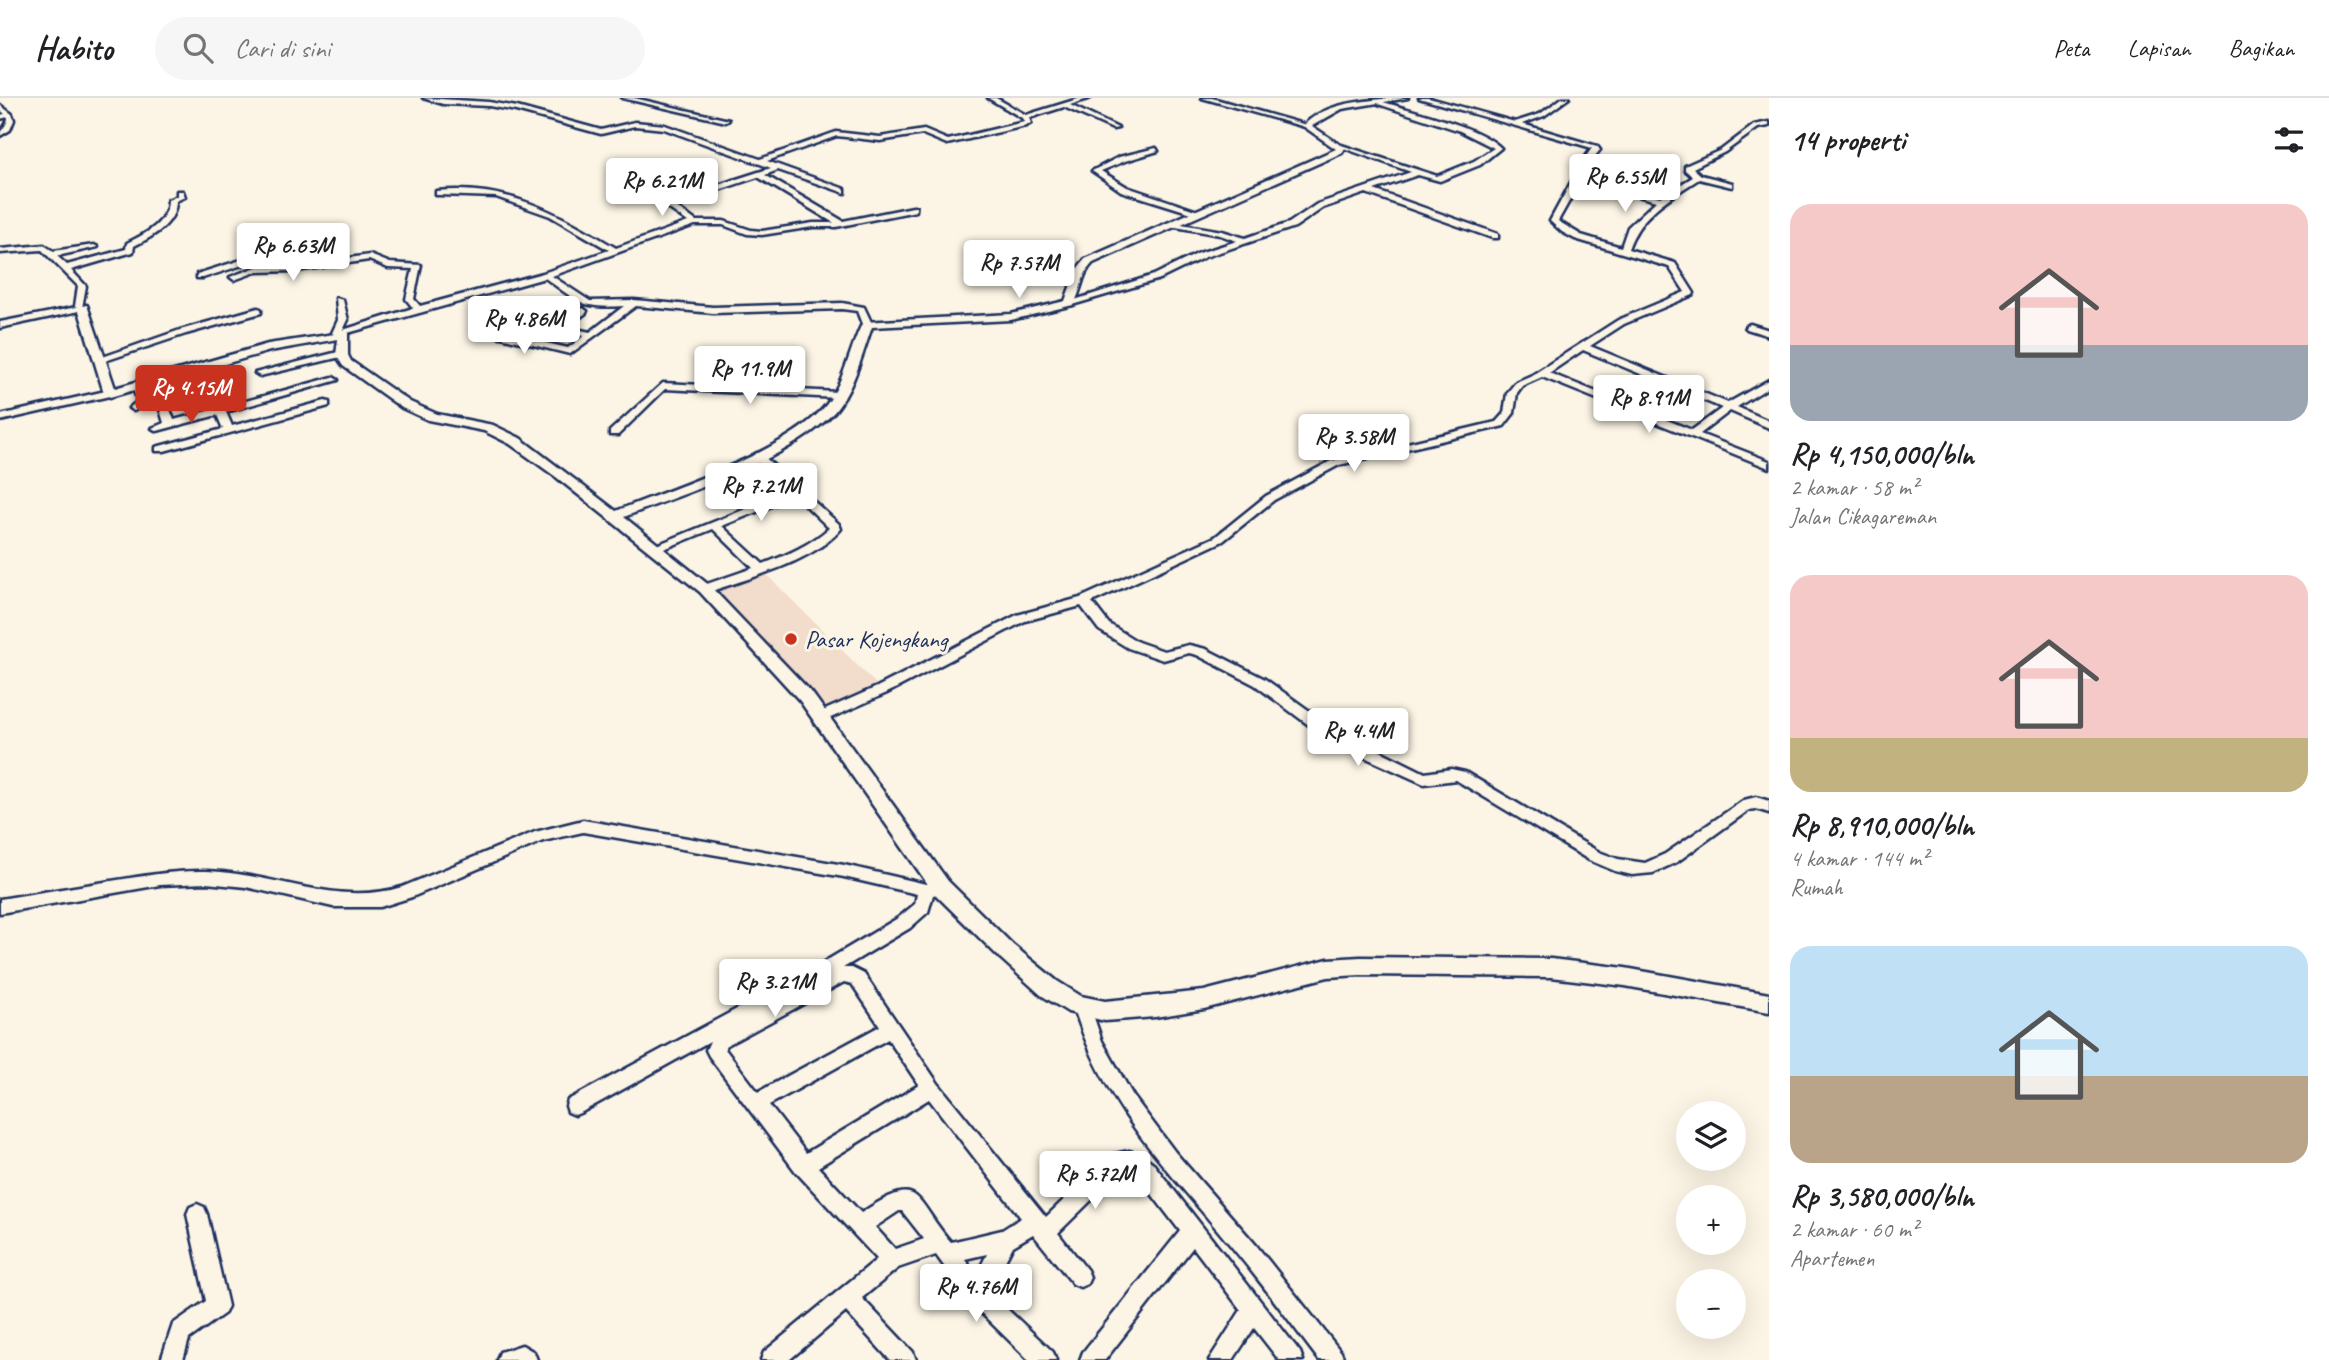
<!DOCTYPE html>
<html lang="id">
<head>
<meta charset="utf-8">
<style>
  :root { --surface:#fff; --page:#f6f6f6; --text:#202124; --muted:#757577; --line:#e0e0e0; --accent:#c8321e }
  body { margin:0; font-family:Caveat,sans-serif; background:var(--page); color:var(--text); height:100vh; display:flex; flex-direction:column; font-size:26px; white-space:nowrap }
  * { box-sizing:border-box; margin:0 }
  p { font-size:23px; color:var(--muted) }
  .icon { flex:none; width:38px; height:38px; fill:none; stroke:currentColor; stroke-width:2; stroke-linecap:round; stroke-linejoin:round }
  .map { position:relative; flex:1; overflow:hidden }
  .drawer { display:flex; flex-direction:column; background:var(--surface); width:560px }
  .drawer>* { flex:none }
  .buttons { position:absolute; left:1676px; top:1003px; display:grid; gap:14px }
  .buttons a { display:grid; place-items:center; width:70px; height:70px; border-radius:50%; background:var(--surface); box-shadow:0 7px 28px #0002; font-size:35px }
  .price { position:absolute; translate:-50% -60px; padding:0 16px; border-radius:7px; background:#fff; color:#222; font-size:23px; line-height:46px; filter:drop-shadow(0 2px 4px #0008) }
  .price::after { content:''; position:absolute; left:50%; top:42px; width:21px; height:16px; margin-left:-10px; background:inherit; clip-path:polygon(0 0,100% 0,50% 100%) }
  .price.on { background:var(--accent); color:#fff }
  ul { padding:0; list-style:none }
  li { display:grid; align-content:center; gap:14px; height:371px; padding:0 21px }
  li span { display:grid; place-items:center; height:217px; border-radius:21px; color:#555 }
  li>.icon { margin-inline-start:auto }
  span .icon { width:126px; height:126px; fill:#fffc; stroke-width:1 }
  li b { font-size:30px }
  h2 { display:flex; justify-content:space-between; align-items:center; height:84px; padding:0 21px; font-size:30px }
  header { display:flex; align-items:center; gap:42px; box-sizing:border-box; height:98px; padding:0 35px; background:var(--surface); border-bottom:2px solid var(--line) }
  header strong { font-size:33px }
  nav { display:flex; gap:38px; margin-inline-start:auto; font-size:24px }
  .search { width:490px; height:63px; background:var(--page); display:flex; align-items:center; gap:18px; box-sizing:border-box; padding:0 24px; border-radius:38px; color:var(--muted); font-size:26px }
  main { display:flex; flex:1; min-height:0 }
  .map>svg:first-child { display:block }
  .built { fill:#f2dccb }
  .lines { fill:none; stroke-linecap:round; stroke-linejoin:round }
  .minor-casing { stroke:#1b2f5e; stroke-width:5 }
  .tertiary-casing { stroke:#1b2f5e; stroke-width:5 }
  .minor { fill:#fcf5e5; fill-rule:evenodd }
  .tertiary { fill:#fcf5e5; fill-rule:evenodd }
  .poi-dot { fill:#c8321e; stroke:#fcf5e5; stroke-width:2.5 }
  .labels { text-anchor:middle; stroke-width:6; stroke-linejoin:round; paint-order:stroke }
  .poi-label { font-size:24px; fill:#1b2f5e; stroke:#fcf5e5; text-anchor:start }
</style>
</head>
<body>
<header>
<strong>Habito</strong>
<div class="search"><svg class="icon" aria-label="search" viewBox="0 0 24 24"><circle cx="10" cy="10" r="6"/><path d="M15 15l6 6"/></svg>Cari di sini</div>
<nav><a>Peta</a><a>Lapisan</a><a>Bagikan</a></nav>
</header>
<main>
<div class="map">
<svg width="1769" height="1262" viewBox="0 0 1769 1262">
  <rect width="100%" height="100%" fill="#fcf5e5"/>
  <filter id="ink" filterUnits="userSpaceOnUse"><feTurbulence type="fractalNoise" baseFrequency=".0143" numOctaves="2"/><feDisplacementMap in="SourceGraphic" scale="14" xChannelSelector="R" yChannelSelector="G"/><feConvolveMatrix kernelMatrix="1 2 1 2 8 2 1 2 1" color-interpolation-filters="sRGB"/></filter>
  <g filter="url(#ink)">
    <path class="built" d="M 760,470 L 882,592 L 821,619 L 705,491 Z"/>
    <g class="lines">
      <g class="minor-casing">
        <path id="minor" d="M 423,0 L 489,4 L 517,9 L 601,32 L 635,24 L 665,27 L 760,61 L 836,34 L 880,39 L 924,32 L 948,42 L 1024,24 L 1022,20 L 988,0 L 996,0 L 1026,17 L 1081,0 L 1091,0 L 1070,7 L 1118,30 L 1113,31 L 1064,9 L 1029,20 L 1031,25 L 1026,28 L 947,46 L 923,36 L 880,43 L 837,38 L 767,63 L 845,91 L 845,95 L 778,72 L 765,77 L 843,123 L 913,109 L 916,109 L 916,113 L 836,129 L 813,129 L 762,137 L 747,136 L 723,127 L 695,127 L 552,178 L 590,203 L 634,202 L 713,209 L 842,205 L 864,209 L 872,226 L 867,229 L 862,226 L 857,213 L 842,211 L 713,215 L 636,208 L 570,256 L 480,234 L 485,231 L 568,250 L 584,238 L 525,224 L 530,221 L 558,227 L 583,210 L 587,213 L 586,215 L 567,229 L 590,234 L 624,208 C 581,211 579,204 545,180 L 337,238 L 332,235 L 338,222 L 336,200 L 343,202 L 348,222 L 343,232 L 413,210 L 406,201 L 413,171 L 388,170 L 369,162 L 296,173 L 256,174 L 234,182 L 230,179 L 264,166 L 268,169 L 317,164 L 291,151 L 203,180 L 197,180 L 197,176 L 292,146 L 327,163 L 370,157 L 390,165 L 421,167 L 414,201 L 420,208 L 543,175 L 609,152 L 550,118 L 496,99 L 439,97 L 436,97 L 436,93 C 508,86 557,115 616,150 L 688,124 L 665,108 L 665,104 L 771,70 L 664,31 L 635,28 L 601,36 L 516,13 L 489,8 L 443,6 ZM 758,79 L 834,125 L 813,125 L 762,133 L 751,132 L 724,123 L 696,123 L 674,107 Z
          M 622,0 L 634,0 L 729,22 L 726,24 Z
          M 1202,0 L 1212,0 L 1310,28 L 1305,29 Z
          M 1419,0 L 1429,0 L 1515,24 L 1540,16 L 1562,0 L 1569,0 L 1544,18 L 1522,26 L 1597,48 L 1600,52 L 1589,65 L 1583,78 L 1660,99 L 1693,79 L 1685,72 L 1685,68 L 1721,52 L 1754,27 L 1769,24 L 1769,28 L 1758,30 L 1725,54 L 1693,70 L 1701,77 L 1732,85 L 1732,89 L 1699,81 C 1669,100 1640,116 1628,151 L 1675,165 L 1694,195 L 1693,197 L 1624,226 L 1590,248 L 1728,305 L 1769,282 L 1769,289 L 1737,309 L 1769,323 L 1769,330 L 1730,313 L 1700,336 L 1769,363 L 1769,370 L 1542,279 L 1522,288 L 1517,295 L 1514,315 L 1504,328 L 1339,367 L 1274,402 L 1223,443 L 1092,504 L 1109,526 L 1138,544 L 1164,553 L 1189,547 L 1206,551 L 1265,581 L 1332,629 L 1425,675 L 1451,671 L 1465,674 L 1599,754 L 1618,761 L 1645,765 L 1665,756 L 1744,702 L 1756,699 L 1769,703 L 1769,715 L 1756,711 L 1749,712 L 1677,764 L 1653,775 L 1632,777 L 1615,773 L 1589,762 L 1456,682 L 1424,686 L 1362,658 L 1322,637 L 1255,587 L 1197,557 L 1189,555 L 1163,562 L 1128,550 L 1099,532 L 1081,508 L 1025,523 L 887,595 L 826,622 L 816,622 L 814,619 L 816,616 L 877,589 L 1017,517 L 1080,500 L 1215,439 L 1266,398 L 1331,363 L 1496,324 L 1504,315 L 1507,295 L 1516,284 L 1532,277 L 1618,222 L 1685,194 L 1669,169 L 1575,141 L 1562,134 L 1550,123 L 1582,64 L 1592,50 ZM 1581,82 L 1656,103 L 1628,129 L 1621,149 L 1581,137 L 1558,123 ZM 1583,252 L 1722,310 L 1692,332 L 1549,275 Z
          M 1380,3 C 1412,13 1479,28 1501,50 L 1480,67 L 1440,83 L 1418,77 L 1374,92 L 1498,136 L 1498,140 L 1492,140 L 1366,95 L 1323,110 L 1295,129 L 1205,159 L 1160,181 L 1072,207 L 1065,205 L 1154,177 L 1199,155 L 1237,143 L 1220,137 L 1170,128 L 1170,124 L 1222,133 L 1245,140 L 1289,125 L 1317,106 L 1411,74 L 1335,47 L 1335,45 L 1437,78 L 1474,63 L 1494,50 L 1460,33 L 1378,6 Z
          M 0,7 L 12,16 L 14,22 L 10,32 L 0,38 C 0,31 8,28 8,19 L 0,21 L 0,17 L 5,16 L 0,12 Z
          M 1156,50 L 1158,53 L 1125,63 L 1101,73 L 1127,89 L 1198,113 L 1198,117 L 1121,93 L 1092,73 L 1119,59 Z
          M 177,93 L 183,93 L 185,99 L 176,103 C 176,126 152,139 134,148 L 133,154 L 71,172 L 86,188 L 82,210 L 75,208 L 78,188 L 42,152 L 0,155 L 0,151 L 44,147 L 53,153 L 94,147 L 98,149 L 57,158 L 67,167 L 126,151 L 127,145 C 145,136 168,125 168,102 L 177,98 Z
          M 258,210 L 261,211 L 261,215 L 186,236 L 102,264 L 94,262 L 180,232 Z
          M 1750,226 L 1769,232 L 1769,238 L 1747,231 L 1745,229 Z
          M 342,253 L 345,254 L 345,258 L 260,278 L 255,275 Z
          M 210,264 L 213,265 L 229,284 L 221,302 L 224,309 L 333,279 L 338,282 L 226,314 L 232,328 L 325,303 L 329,304 L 329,308 L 164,353 L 156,353 L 156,349 L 223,331 L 217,317 L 157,333 L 152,330 L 164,325 L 159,308 L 160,306 L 168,306 L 174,322 L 215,311 L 211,302 L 219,284 L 205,267 Z
          M 663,285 L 838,294 L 843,297 L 838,300 L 665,291 L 618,337 L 610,337 L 610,333 Z
          M 137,286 L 142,289 L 148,304 L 134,313 L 129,310 L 138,303 L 132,289 Z
          M 110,292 L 115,295 L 114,297 L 0,323 L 0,317 Z
          M 757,355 L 761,356 L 839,426 L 841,431 C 812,465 750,479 709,494 L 701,494 L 699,491 L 701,488 L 753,470 L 713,431 L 659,453 L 651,453 L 649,450 L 790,393 L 753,360 L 752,358 ZM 796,398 L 829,430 C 810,447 787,457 763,466 L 722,428 Z
          M 583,722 L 844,767 L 926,786 L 941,783 L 947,784 L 949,789 L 947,794 L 933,797 L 928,814 L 910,830 L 843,870 L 852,870 L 864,876 L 937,984 L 1046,1119 L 1110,1057 L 1129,1053 L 1142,1057 L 1152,1064 L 1300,1254 L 1303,1262 L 1279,1262 L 1254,1230 L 1233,1262 L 1209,1262 L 1241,1212 L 1193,1149 L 1105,1262 L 1080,1262 L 1083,1254 L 1180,1133 L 1138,1078 L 1131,1072 L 1122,1072 L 1058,1135 L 1087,1172 L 1090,1179 L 1087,1186 L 1080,1189 L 1073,1186 L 1033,1136 L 1013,1148 L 989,1194 L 1053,1254 L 1056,1262 L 1029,1262 L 970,1204 L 936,1157 L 898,1170 L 862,1200 L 913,1254 L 916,1262 L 890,1262 L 846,1214 L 789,1262 L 761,1262 L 764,1254 L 877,1161 L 796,1074 L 709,958 L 706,952 L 710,943 L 582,1014 L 575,1017 L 568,1014 L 566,1008 L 568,1002 L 824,864 L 898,820 L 915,806 L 917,796 L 844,779 L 583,734 L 543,743 L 412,799 L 380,809 L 333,809 L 246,789 L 206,785 L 160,787 L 0,815 L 0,801 C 37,795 74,789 111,783 C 143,778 175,772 207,773 C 273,775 336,809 402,789 L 535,734 ZM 844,884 L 852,886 L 880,928 L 758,994 L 725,951 L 727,947 ZM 888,941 L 919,987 L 806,1055 L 769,1007 ZM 929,1001 L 1021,1120 L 1002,1132 L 951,1144 C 912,1100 924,1074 861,1115 L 818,1069 ZM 899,1113 L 902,1113 L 924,1141 L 895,1151 L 875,1129 ZM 987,1156 L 976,1178 L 965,1161 Z
          M 1083,902 L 1089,905 L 1102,943 L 1133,998 L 1175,1054 L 1256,1147 L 1341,1254 L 1344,1262 L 1319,1262 C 1290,1224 1262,1185 1231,1148 C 1165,1067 1107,1014 1074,910 L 1077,905 Z
          M 197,1106 L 204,1109 L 207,1116 L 228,1208 L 225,1215 L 189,1241 L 183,1262 L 161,1262 L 173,1226 L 206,1203 L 187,1116 L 190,1109 Z
          M 522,1247 L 534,1254 L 537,1262 L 497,1262 L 500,1254 Z"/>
      </g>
      <g class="tertiary-casing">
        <path id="tertiary" d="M 1391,0 L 1408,0 L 1342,11 L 1312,28 L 1345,50 L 1342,55 L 1093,165 C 1081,176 1082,194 1073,207 L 1011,222 L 872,229 C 862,257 854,290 835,313 C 790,363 686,394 624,419 L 710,488 L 812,595 L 948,783 L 1013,847 L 1057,883 L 1081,898 L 1105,903 L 1204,893 L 1328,861 L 1360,859 L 1551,861 L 1625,870 L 1769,896 L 1769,914 L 1625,888 L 1551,879 L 1360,877 L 1328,879 L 1204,911 L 1155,919 L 1105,923 L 1068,914 L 1041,897 L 999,859 L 934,795 L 800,603 L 700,494 L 556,379 L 510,346 L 484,333 L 428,322 L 402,310 L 343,268 L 336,257 L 338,241 L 270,253 L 110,299 L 104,295 L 79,213 L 0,230 L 0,224 L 87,207 L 115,290 L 268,246 L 348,234 L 348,257 L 351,263 L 410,304 L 437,316 L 493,327 L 520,340 L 616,413 C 672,390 795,352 829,303 C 846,278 850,249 863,224 L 1011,216 L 1065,203 L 1076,172 L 1085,161 L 1336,51 L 1303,28 C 1326,4 1360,4 1391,0 Z"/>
      </g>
      <use href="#minor" class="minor"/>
      <use href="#tertiary" class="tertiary"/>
    </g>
  </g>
  <circle class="poi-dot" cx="791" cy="541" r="7"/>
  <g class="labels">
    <g class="poi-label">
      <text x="805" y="549">Pasar Kojengkang</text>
    </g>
  </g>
</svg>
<div class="buttons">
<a><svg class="icon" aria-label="layers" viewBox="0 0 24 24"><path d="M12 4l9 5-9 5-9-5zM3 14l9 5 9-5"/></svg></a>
<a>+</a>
<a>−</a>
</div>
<b class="price" style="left:1625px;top:116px">Rp 6.55M</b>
<b class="price" style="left:662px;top:120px">Rp 6.21M</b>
<b class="price" style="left:293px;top:185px">Rp 6.63M</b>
<b class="price" style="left:1019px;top:202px">Rp 7.57M</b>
<b class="price" style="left:524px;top:258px">Rp 4.86M</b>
<b class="price" style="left:750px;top:308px">Rp 11.9M</b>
<b class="price on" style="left:191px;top:327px">Rp 4.15M</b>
<b class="price" style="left:1649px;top:337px">Rp 8.91M</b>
<b class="price" style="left:1354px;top:376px">Rp 3.58M</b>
<b class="price" style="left:761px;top:425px">Rp 7.21M</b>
<b class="price" style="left:1358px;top:670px">Rp 4.4M</b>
<b class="price" style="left:775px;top:921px">Rp 3.21M</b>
<b class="price" style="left:1095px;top:1113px">Rp 5.72M</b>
<b class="price" style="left:976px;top:1226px">Rp 4.76M</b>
</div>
<section class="drawer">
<h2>14 properti<svg class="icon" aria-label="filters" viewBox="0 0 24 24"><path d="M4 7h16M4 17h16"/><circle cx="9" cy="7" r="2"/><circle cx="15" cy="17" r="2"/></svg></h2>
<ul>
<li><span style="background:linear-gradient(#f6c9c9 65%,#9aa5b1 0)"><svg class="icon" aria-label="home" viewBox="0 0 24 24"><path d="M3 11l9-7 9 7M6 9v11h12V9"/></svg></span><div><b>Rp 4,150,000/bln</b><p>2 kamar · 58 m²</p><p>Jalan Cikagareman</p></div></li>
<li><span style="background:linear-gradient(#f6c9c9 75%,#c2b280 0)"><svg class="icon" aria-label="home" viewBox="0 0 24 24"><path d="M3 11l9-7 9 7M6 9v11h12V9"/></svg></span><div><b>Rp 8,910,000/bln</b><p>4 kamar · 144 m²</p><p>Rumah</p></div></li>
<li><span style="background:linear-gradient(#bfe0f5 60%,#b9a48a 0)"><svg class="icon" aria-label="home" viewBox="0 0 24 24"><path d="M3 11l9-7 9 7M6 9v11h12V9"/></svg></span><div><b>Rp 3,580,000/bln</b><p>2 kamar · 60 m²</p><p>Apartemen</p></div></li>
</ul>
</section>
</main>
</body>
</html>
